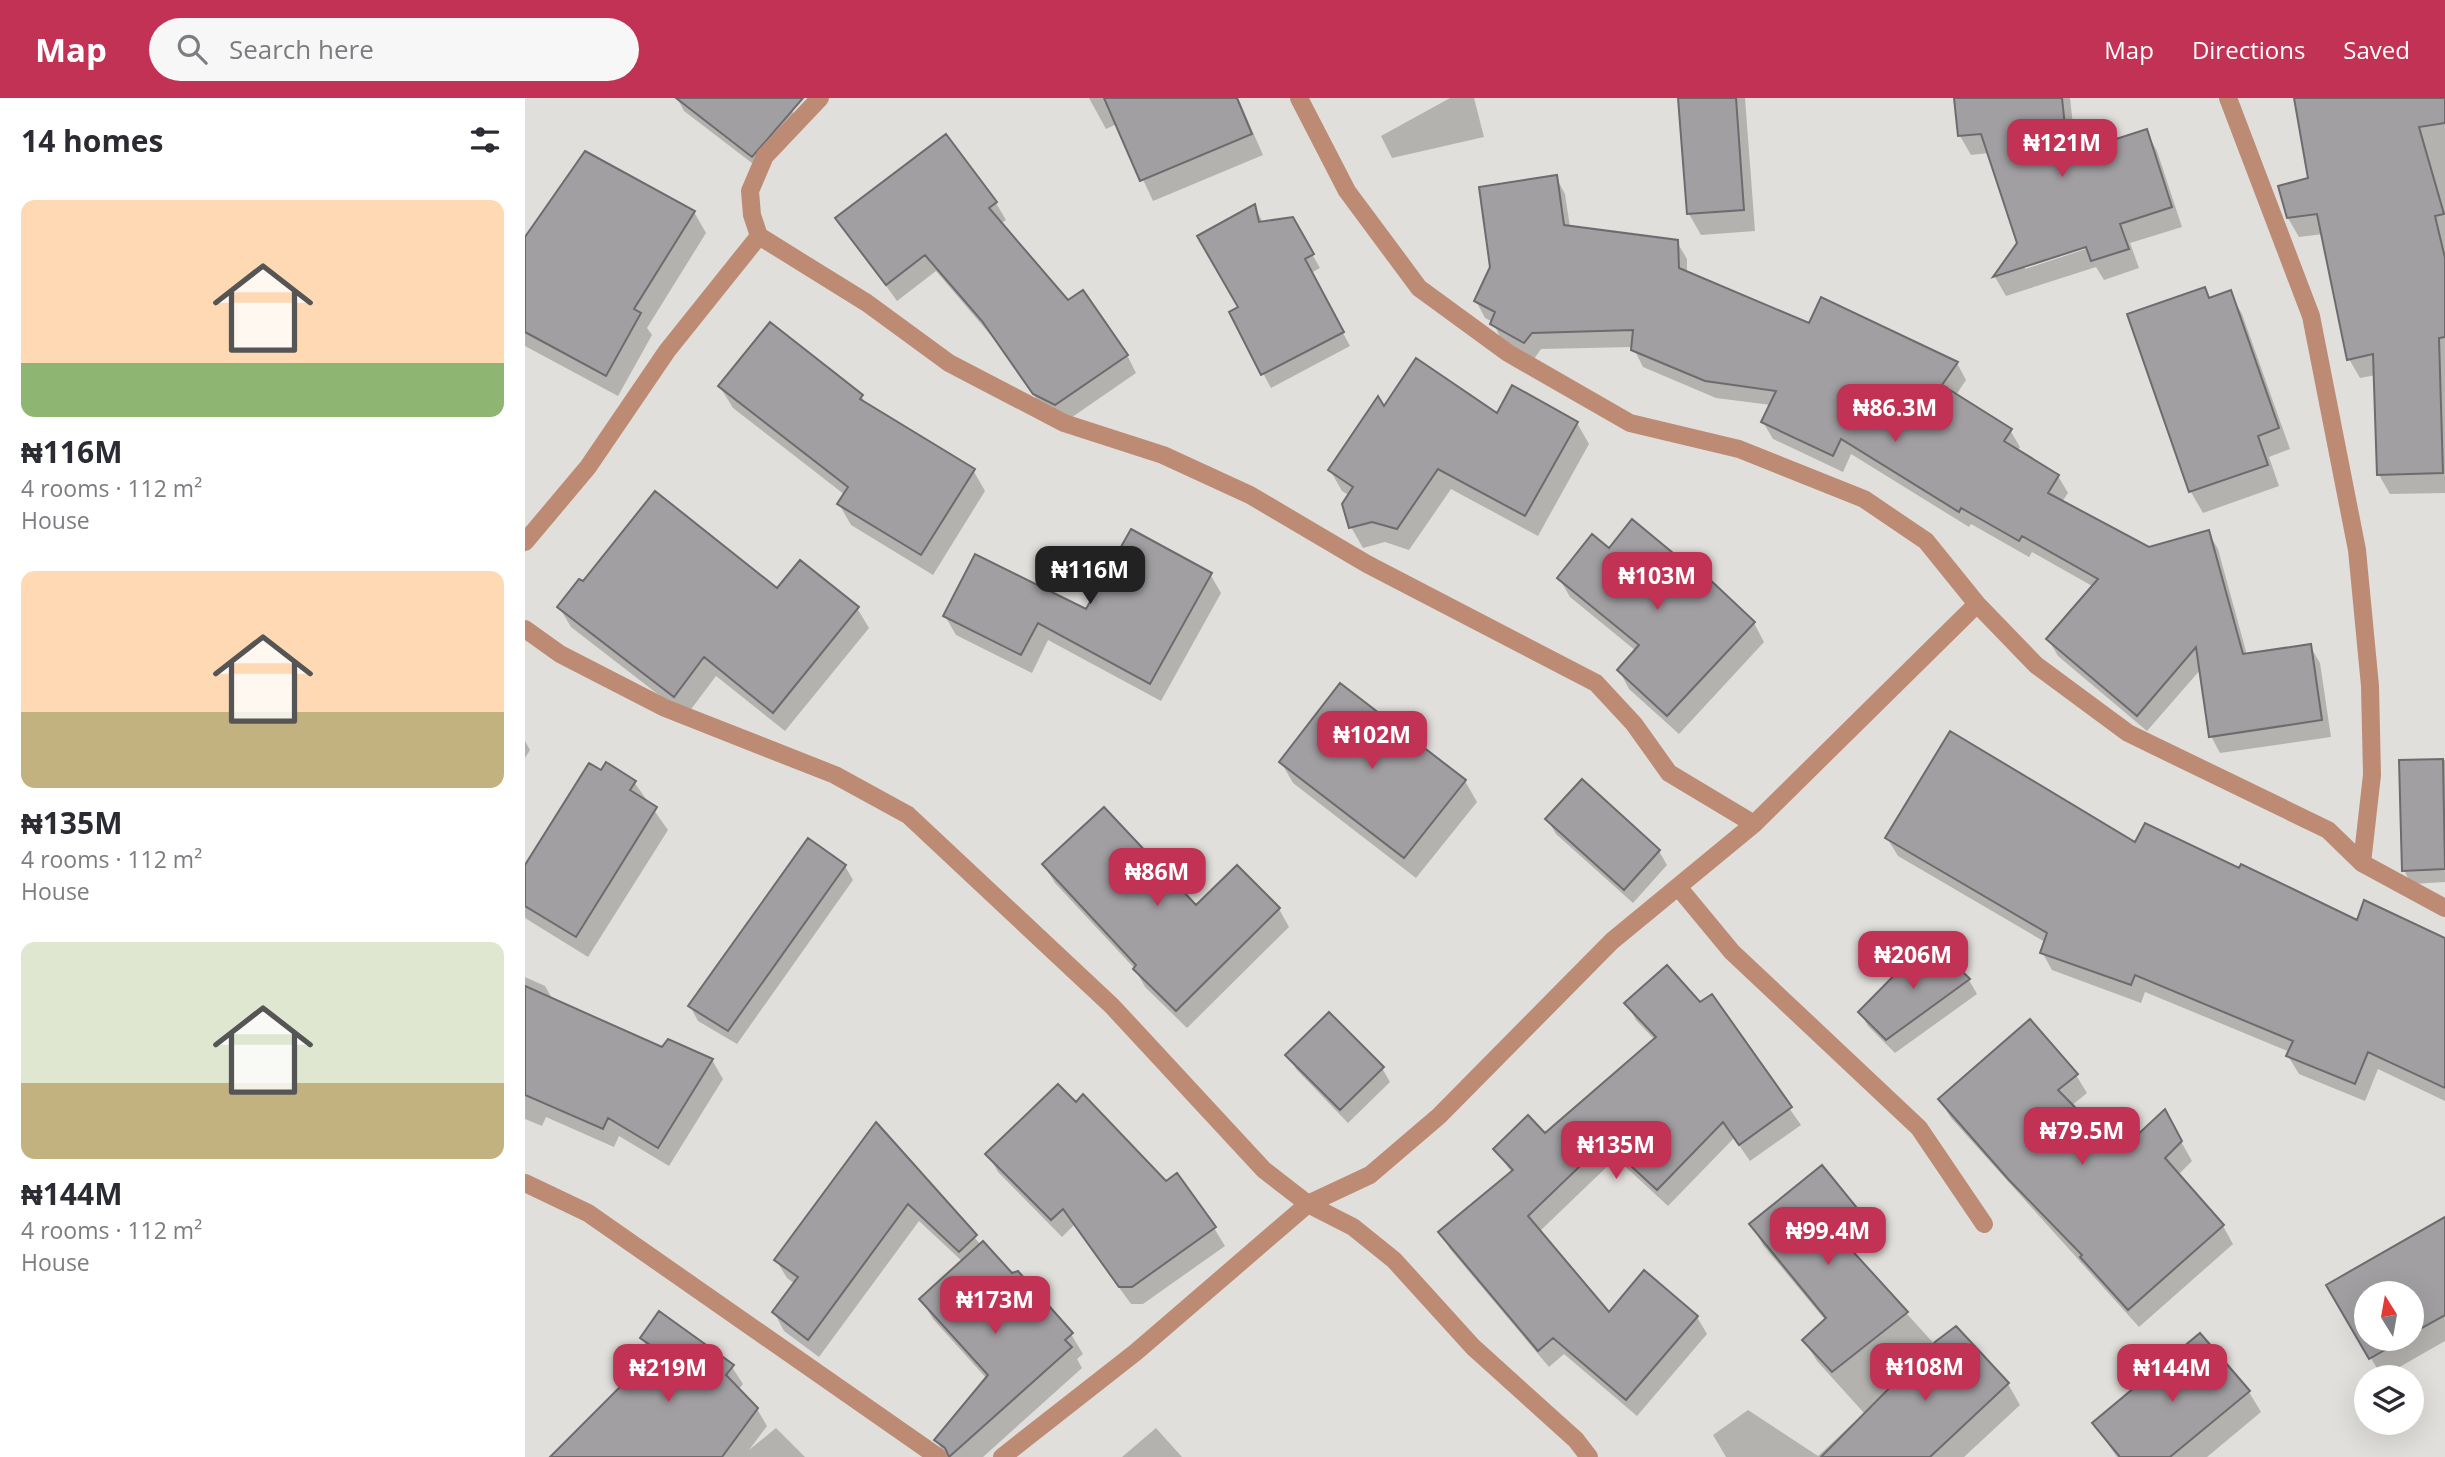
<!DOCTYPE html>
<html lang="en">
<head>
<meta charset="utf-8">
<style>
  :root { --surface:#fff; --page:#f7f7f7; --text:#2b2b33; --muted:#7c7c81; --accent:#c13254 }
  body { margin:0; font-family:"Open Sans",sans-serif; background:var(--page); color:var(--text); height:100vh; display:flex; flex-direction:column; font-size:26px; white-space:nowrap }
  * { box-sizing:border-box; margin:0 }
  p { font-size:23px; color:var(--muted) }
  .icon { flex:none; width:38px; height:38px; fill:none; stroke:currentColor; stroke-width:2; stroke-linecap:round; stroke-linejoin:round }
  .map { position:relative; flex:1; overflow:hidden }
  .drawer { display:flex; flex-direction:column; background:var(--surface); width:525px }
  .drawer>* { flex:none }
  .needle { width:46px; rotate:349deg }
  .tools { position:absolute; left:1829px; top:1183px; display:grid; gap:14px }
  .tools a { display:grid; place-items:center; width:70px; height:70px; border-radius:50%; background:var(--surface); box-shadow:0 7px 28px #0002; font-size:35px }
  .price { position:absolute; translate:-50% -60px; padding:0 16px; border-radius:14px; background:var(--accent); color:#fff; font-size:23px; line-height:46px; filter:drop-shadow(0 2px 4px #0008) }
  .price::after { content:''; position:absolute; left:50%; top:42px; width:21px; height:16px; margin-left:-10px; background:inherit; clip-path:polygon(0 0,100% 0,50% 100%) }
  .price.active { background:#222; color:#fff }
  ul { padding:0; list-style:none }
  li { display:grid; align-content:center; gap:14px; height:371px; padding:0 21px }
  li span { display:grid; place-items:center; height:217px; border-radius:14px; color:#555 }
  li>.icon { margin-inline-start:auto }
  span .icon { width:126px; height:126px; fill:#fffc; stroke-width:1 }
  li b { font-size:30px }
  h2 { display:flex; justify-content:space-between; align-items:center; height:84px; padding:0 21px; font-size:30px }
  header { display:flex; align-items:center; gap:42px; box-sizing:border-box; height:98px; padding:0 35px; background:var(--accent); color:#fff }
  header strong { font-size:33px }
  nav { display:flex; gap:38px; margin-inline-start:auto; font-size:24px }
  .search { width:490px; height:63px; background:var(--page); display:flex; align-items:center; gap:18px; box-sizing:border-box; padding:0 24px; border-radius:38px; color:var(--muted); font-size:26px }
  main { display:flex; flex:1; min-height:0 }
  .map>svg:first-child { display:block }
  .shadow { fill:#0003; fill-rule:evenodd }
  .building { fill:#a19fa2; stroke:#6d6b6e; stroke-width:2 }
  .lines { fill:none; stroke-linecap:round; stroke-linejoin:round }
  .minor { stroke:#bd8b74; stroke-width:18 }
</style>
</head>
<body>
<header>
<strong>Map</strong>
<div class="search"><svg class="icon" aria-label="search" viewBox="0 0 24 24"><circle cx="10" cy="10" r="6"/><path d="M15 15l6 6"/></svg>Search here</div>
<nav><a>Map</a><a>Directions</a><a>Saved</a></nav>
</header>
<main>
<section class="drawer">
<h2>14 homes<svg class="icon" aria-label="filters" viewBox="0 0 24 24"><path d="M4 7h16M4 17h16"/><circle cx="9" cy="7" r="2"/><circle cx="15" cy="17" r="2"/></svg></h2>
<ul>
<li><span style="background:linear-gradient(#ffd9b3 75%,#8fb573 0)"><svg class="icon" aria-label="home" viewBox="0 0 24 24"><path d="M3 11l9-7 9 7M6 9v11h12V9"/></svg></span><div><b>₦116M</b><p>4 rooms · 112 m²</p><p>House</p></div></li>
<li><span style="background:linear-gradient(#ffd9b3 65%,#c2b280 0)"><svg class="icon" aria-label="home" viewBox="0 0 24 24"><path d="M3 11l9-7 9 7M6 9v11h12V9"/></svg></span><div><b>₦135M</b><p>4 rooms · 112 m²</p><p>House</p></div></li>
<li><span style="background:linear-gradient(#dfe7d0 65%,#c2b280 0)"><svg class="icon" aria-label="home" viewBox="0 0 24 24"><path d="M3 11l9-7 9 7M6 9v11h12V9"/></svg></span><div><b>₦144M</b><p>4 rooms · 112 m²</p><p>House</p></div></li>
</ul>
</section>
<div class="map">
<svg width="1920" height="1359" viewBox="0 0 1920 1359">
  <rect width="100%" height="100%" fill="#e0dfdb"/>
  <path class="shadow" d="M 152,0 L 250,0 L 267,13 L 275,27 L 236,72 L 159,13 Z
    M 564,0 L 713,0 L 738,57 L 628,103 L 592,26 L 581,31 Z
    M 925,0 L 949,0 L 959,39 L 867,60 L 856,38 Z
    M 1155,0 L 1220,0 L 1230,133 L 1176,137 L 1164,116 Z
    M 1431,0 L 1545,0 L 1550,45 L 1555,55 L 1621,33 L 1632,53 L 1657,129 L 1605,145 L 1614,170 L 1579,182 L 1571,169 L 1481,198 L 1470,179 L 1494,146 L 1464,55 L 1446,57 L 1435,38 ZM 1569,145 L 1570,148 L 1500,171 L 1500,167 Z
    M 1771,0 L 1920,0 L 1920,395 L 1865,396 L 1854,377 L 1851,277 L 1835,280 L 1824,261 L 1798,136 L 1774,139 L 1763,120 L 1785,81 Z
    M 1031,79 L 1040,96 L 1045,129 L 1152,144 L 1162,161 L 1162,175 L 1285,227 L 1432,265 L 1441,282 L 1431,297 L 1485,332 L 1495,349 L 1492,353 L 1533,378 L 1543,395 L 1537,404 L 1624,451 L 1683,434 L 1693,451 L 1722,557 L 1785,548 L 1795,565 L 1806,639 L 1695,655 L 1686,638 L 1676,571 L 1622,633 L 1533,558 L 1523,541 L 1569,489 L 1507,454 L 1504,459 L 1446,426 L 1444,429 L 1326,356 L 1318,374 L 1248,341 L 1238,324 L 1246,307 L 1191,300 L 1118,269 L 1108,249 L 1016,251 L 1009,261 L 977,243 L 968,224 L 960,220 L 951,203 Z
    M 471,105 L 481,122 L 475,126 L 543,204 L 602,257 L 611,275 L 540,324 L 520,313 L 469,241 L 411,173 L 372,203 L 312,120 Z
    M 730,109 L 738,125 L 767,121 L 795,170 L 786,175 L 825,248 L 746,290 L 706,215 L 715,210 Z
    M 169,114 L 181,135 L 122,230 L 127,237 L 93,298 L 0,248 L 0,143 Z
    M 1705,195 L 1717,216 L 1765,351 L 1744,359 L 1754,388 L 1678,415 L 1666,394 L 1604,217 L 1685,202 Z
    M 195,289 L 336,298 L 342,307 L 448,372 L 460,393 L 408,477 L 326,427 L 314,406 L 320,397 L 208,310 Z
    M 973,317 L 1052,325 L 1064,346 L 1013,438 L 926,391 L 884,452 L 860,444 L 838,450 L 826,429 L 825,398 L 817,393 L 805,372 Z
    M 1084,453 L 1229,525 L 1239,544 L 1154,636 L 1104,591 L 1094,572 L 1111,553 L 1045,499 L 1034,480 Z
    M 685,476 L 696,495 L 636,603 L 523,542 L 507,575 L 431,537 L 420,518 L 561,514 Z
    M 253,492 L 332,510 L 344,530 L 260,633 L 191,578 L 161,618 L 46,529 L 34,509 Z
    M 0,643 L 5,652 L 0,660 Z
    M 1920,662 L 1920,784 L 1886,786 L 1879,772 L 1876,664 Z
    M 756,664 L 940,683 L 952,704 L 891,780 L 768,685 Z
    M 77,675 L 109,684 L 143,732 L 63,859 L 0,820 L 0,770 Z
    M 1022,721 L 1134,753 L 1142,767 L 1108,805 L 1031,736 Z
    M 1362,740 L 1611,747 L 1833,825 L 1920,842 L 1920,1003 L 1853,971 L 1840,1003 L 1774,976 L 1763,958 L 1765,954 L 1620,894 L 1616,905 L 1527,872 L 1517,854 L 1520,844 L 1373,758 Z
    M 519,767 L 671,810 L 754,811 L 764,829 L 662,930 L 620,889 L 610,871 L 530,785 Z
    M 320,768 L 328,782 L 212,946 L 173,923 L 165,908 Z
    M 1410,850 L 1444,882 L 1452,896 L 1370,955 L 1343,928 L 1335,914 Z
    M 0,879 L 20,888 L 28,902 L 138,951 L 143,943 L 187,962 L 198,981 L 144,1068 L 94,1038 L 89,1049 L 21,1019 L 17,1028 L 0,1021 Z
    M 1186,899 L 1276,1027 L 1225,1063 L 1209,1040 L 1143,1108 L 1091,1060 L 1014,1134 L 1084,1217 L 1172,1219 L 1182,1236 L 1112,1318 L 1039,1256 L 1024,1269 L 925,1151 L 915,1134 L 987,1075 L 970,1051 L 1020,1037 L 1130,942 L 1111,922 L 1102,905 L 1175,907 Z
    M 763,957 L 857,970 L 865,984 L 823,1025 L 771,971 Z
    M 1551,977 L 1562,995 L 1546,1008 L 1594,1057 L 1649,1031 L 1667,1063 L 1653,1077 L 1698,1128 L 1708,1146 L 1614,1229 L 1426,1020 L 1415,1002 Z
    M 351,1027 L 456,1147 L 546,1236 L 558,1256 L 552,1261 L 557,1270 L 458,1359 L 421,1359 L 411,1342 L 462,1281 L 408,1221 L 396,1201 L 438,1164 L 394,1123 L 294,1259 L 259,1233 L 249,1214 L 270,1186 L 262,1180 L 251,1162 Z
    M 463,1056 L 641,1085 L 689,1130 L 700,1148 L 618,1206 L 606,1206 L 549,1127 L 537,1139 L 473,1074 Z
    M 1296,1070 L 1335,1117 L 1347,1139 L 1327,1155 L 1411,1248 L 1483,1286 L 1495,1307 L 1439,1359 L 1201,1359 L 1188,1337 L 1223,1312 L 1293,1358 L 1339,1315 L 1292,1263 L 1279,1242 L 1301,1223 L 1238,1147 L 1226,1126 Z
    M 1920,1121 L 1920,1243 L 1857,1279 L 1804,1188 ZM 1841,1195 L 1886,1195 L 1886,1241 L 1841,1241 Z
    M 117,1240 L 207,1269 L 218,1286 L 213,1292 L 232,1311 L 242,1328 L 224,1352 L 251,1330 L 280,1359 L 28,1359 L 128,1259 Z
    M 1724,1294 L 1736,1314 L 1682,1359 L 1592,1359 L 1569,1326 Z
    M 631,1330 L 657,1359 L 597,1359 Z"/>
  <path class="building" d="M 151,0 L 278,0 L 227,59 Z
    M 579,0 L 712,0 L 727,36 L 615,83 Z
    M 1153,0 L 1211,0 L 1219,112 L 1162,116 Z
    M 1429,0 L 1537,0 L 1542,47 L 1551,44 L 1554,53 L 1622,31 L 1647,109 L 1595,126 L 1604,151 L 1566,163 L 1561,149 L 1468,179 L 1492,145 L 1456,36 L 1433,38 Z
    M 1769,0 L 1920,0 L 1920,25 L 1894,29 L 1919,116 L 1910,118 L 1920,160 L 1920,239 L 1914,240 L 1918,375 L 1852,377 L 1848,256 L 1822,262 L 1792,116 L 1762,120 L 1753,88 L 1783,80 Z
    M 421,36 L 472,104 L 464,110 L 543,202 L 558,192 L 603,257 L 530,307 L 508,296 L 457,223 L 400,157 L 361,187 L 310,120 Z
    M 60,53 L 170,113 L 109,211 L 116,215 L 81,278 L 0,234 L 0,139 Z
    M 1032,77 L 1039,127 L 1153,142 L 1154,170 L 1284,225 L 1296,199 L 1433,264 L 1417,287 L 1487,331 L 1479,343 L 1534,377 L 1523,395 L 1624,449 L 1684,432 L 1718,556 L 1786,546 L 1797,622 L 1684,639 L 1671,549 L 1612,618 L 1521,541 L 1573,481 L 1497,438 L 1494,443 L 1436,410 L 1434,414 L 1316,341 L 1308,358 L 1236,324 L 1251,293 L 1180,283 L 1106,252 L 1108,232 L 1007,235 L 999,245 L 965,226 L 970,214 L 949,203 L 965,169 L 954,89 Z
    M 730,106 L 734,124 L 768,119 L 789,156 L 780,161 L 819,234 L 736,277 L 704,214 L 713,209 L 672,138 Z
    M 1680,189 L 1684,200 L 1706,192 L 1754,330 L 1733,338 L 1743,367 L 1664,394 L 1602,216 Z
    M 245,224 L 338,297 L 335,301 L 450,371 L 396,457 L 312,406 L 323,389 L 193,288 Z
    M 891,260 L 972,315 L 987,287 L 1053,324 L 1000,418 L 913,371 L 872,431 L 847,424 L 824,430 L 817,406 L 828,389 L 803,372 L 853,298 L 859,308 Z
    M 130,393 L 252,490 L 275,462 L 334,509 L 248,615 L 179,559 L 149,599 L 32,509 L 54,481 L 58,483 Z
    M 1107,421 L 1177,479 L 1180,477 L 1230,524 L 1142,618 L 1092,572 L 1114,547 L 1032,480 L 1067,436 L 1084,450 Z
    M 606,431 L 687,475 L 625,586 L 513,525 L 496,557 L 418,518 L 450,456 L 561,511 Z
    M 815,585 L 941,682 L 879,760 L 754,664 Z
    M 1425,633 L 1610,744 L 1620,725 L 1714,770 L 1716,766 L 1832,822 L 1839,802 L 1920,840 L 1920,990 L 1843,954 L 1830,986 L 1761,958 L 1768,943 L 1610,877 L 1606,887 L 1515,855 L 1522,835 L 1360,740 Z
    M 1918,661 L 1920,771 L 1877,773 L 1874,662 Z
    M 81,664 L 111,683 L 105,692 L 132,709 L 51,839 L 0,808 L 0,767 L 64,665 L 76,672 Z
    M 1057,681 L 1135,752 L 1099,792 L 1020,721 Z
    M 579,709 L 671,807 L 712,767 L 755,810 L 651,913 L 608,871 L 611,867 L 517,766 Z
    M 283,740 L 321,767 L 203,933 L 163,908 Z
    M 1398,848 L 1411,848 L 1445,881 L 1361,942 L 1333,914 Z
    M 1142,867 L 1175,904 L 1187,896 L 1267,1009 L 1214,1047 L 1198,1024 L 1132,1092 L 1080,1044 L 1003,1118 L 1084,1214 L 1119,1172 L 1173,1218 L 1101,1302 L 1028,1240 L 1013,1253 L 913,1134 L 988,1072 L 968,1051 L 1003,1017 L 1020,1035 L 1131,939 L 1099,905 Z
    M 0,888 L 137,949 L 143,941 L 188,961 L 133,1050 L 83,1020 L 78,1031 L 0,997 Z
    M 804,914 L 859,969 L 815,1012 L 760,957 Z
    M 1505,921 L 1553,976 L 1533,992 L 1594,1054 L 1640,1011 L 1657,1043 L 1640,1060 L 1699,1127 L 1603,1212 L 1555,1159 L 1557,1157 L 1484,1082 L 1413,1001 Z
    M 533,986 L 551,1004 L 558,996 L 641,1083 L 652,1075 L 691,1129 L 607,1189 L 594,1189 L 538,1111 L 526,1122 L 460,1056 Z
    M 351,1024 L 452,1137 L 434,1154 L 383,1106 L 283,1242 L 247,1214 L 273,1179 L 249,1162 Z
    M 1297,1067 L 1337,1116 L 1312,1136 L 1383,1214 L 1307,1274 L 1277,1242 L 1301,1220 L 1224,1126 Z
    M 1920,1119 L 1920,1217 L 1886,1236 L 1886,1195 L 1841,1195 L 1841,1241 L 1879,1241 L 1844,1261 L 1801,1187 Z
    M 458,1143 L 487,1175 L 493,1173 L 548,1235 L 540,1242 L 547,1249 L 424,1359 L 420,1350 L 409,1342 L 463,1277 L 394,1201 Z
    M 134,1213 L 209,1267 L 201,1277 L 233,1310 L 197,1359 L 25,1359 L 132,1252 L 115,1240 Z
    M 1431,1228 L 1484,1285 L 1405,1359 L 1296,1359 L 1410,1244 Z
    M 1675,1235 L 1725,1293 L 1645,1359 L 1595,1359 L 1567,1325 Z"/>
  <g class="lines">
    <path class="minor" d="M 295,0 L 240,58 L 225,93 L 227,117 L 234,138 L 342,205 L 424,265 L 539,325 L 638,357 L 725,397 L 842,466 L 1071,585 L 1109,626 L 1144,675 L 1229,726
      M 774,0 L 822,93 L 894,190 L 983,255 L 1105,325 L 1214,351 L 1339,401 L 1401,443 L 1452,506 L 1511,567 L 1603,635 L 1803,732 L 1837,765 L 1920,810
      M 1703,0 L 1786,218 L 1832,452 L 1845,588 L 1847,677 L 1837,765
      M 0,444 L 63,369 L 142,253 L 234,138
      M 0,531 L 35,556 L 140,610 L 310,677 L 383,717 L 587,908 L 739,1072 L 783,1106 L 828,1129 L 869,1162 L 948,1249 L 1051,1342 L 1064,1359
      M 1154,790 L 1207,854 L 1394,1030 L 1459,1126
      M 0,1085 L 63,1115 L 413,1359
      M 477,1359 L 611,1254 L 783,1106 L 845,1077 L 914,1018 L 1087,843 L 1229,726 L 1452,506"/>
  </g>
</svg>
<div class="tools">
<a><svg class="needle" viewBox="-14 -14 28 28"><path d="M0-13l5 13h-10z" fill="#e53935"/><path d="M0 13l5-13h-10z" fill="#7c7c81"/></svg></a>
<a><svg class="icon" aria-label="layers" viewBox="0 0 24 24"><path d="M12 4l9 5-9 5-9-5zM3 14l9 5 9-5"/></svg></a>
</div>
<b class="price" style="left:1537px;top:81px">₦121M</b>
<b class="price" style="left:1370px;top:346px">₦86.3M</b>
<b class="price active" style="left:565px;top:508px">₦116M</b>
<b class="price" style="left:1132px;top:514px">₦103M</b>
<b class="price" style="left:847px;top:673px">₦102M</b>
<b class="price" style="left:632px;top:810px">₦86M</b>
<b class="price" style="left:1388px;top:893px">₦206M</b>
<b class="price" style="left:1557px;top:1069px">₦79.5M</b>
<b class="price" style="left:1091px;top:1083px">₦135M</b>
<b class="price" style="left:1303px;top:1169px">₦99.4M</b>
<b class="price" style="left:470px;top:1238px">₦173M</b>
<b class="price" style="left:1400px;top:1305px">₦108M</b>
<b class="price" style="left:143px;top:1306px">₦219M</b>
<b class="price" style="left:1647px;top:1306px">₦144M</b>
</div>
</main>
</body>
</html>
